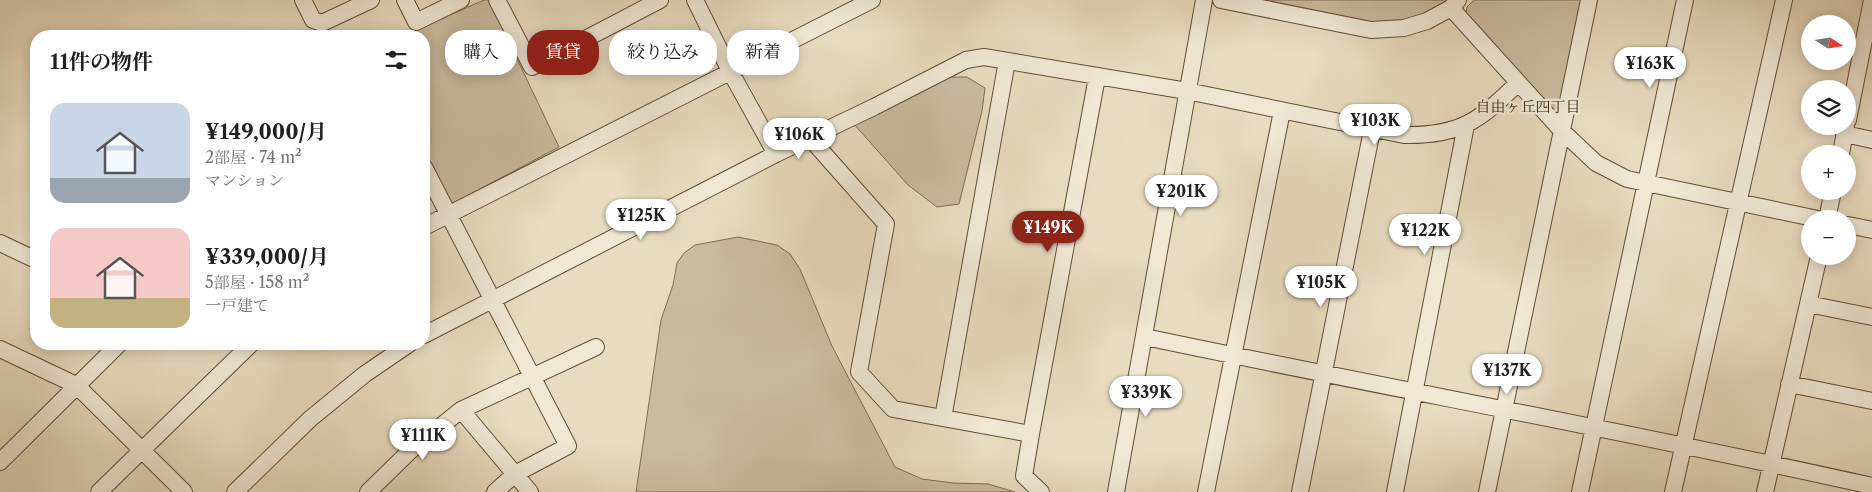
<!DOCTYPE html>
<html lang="ja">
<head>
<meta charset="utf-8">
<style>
  :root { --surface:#fff; --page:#f2f2f2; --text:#202124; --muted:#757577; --accent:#8f2418 }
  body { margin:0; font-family:"Libre Caslon Text","Noto Serif JP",serif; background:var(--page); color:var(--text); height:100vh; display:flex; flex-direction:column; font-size:19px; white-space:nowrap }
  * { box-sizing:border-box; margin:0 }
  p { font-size:16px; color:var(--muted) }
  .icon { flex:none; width:28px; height:28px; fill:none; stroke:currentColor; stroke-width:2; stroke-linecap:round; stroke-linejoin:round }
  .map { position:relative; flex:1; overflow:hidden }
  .details { position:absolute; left:30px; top:30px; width:400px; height:320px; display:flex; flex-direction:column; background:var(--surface); border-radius:20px; box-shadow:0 2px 12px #0003 }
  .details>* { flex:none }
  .hud { position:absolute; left:445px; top:30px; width:475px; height:45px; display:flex; gap:10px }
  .needle { width:32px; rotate:102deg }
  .fabs { position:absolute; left:1801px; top:15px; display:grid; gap:10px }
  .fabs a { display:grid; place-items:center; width:55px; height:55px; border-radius:50%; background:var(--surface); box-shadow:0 2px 12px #0003; font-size:25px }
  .price { position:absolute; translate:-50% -42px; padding:0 11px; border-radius:18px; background:#fff; color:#222; font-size:16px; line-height:32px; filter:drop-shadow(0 1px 2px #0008) }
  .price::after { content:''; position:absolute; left:50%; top:30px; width:15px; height:11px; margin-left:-8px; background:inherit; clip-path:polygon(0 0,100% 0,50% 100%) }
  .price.active { background:var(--accent); color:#fff }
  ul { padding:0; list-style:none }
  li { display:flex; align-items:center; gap:15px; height:125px; padding:0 20px }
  li span { display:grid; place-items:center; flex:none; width:140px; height:100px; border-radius:15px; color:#555 }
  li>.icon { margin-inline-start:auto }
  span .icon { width:60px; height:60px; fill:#fffc; stroke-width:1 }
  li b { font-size:21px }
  h2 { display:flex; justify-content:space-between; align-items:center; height:60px; padding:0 20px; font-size:21px }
  .pill { padding:0 18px; border-radius:20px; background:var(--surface); box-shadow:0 2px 12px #0003; font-size:18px; line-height:45px }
  .pill.active { background:var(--accent); color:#fff }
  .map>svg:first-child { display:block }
  .green { fill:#cabba0; stroke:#806c53 }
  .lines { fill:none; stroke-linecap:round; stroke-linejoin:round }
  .minor-casing { stroke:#624c34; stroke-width:18 }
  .minor { stroke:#f0e8d5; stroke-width:16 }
  .labels { text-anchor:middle; stroke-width:4.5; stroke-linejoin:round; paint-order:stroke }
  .neighbourhood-label { font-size:15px; fill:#361c06; stroke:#f0e8d5 }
</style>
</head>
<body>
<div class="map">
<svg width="1872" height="492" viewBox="0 0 1872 492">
  <rect width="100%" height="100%" fill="#e8dbbf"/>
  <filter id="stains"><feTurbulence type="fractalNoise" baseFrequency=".004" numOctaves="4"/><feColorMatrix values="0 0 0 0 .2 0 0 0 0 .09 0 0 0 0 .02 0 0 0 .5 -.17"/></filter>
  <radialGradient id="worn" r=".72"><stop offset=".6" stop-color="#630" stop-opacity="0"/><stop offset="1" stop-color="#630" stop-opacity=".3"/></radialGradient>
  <path class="green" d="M 484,0 L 489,0 L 559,147 L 448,206 L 424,156 L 424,36 L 413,36 L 418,29 Z
    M 1258,0 L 1449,0 C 1419,16 1408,24 1373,23 Z
    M 1474,0 L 1582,0 L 1559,108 L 1553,110 L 1466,15 L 1467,7 Z
    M 941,77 L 967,77 L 985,88 L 982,111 L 959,204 L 937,207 L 908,185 L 853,123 Z
    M 738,237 L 777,245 L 790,254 L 800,269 L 832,346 L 895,467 L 922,479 L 953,483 L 988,484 L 1015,492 L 636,492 L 661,320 L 673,285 L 677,263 L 684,253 L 695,245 Z"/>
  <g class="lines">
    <g class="minor-casing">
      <path id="minor" d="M 303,0 L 313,20 L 322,23 L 371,0
        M 405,0 L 416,22 L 461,0
        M 497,0 L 532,67 L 660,0
        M 695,0 L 730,71 L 776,154
        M 1221,0 L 1371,30 L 1404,28 L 1427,21 L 1451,8 L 1458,0
        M 1451,8 L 1562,131 L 1596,163 L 1627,179 L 1818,219
        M 1848,120 L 1872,0
        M 1845,134 L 1872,140
        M 810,138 L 886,224 L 859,372 L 893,409 L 1031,434 L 1024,476 L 1041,492
        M 1841,154 L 1846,126
        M 424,167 L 568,446 L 515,474 L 495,492
        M 1827,219 L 1833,191
        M 1848,225 L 1872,230
        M 424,227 L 872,0
        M 0,243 L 36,260
        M 1808,304 L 1872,317
        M 424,335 L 776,154 L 874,107 L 966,60 L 984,57 L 1187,91 L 1404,135 C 1460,136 1479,121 1518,83
        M 1145,337 C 1387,388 1631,432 1872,486
        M 0,349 L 76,385 L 184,492
        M 1789,384 L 1872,401
        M 461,410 L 530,492
        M 943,418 L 1007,61
        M 1031,434 L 1097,77
        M 0,462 L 119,344
        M 99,492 L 251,344
        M 235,492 L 310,419 L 365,374 L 409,344
        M 368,492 L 410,451 L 461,410 L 596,347
        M 1116,492 L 1204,0
        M 1206,492 L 1282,111
        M 1300,492 L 1372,130
        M 1395,492 L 1466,125
        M 1487,492 L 1589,0
        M 1580,492 L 1685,0
        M 1673,492 L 1784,0
        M 1765,492 L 1819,256"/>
    </g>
    <use href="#minor" class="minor"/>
  </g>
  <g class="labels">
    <g class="neighbourhood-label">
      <text x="1528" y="112">自由ヶ丘四丁目</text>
    </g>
  </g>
  <rect width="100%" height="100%" filter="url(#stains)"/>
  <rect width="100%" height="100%" fill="url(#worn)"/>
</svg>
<div class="fabs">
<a><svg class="needle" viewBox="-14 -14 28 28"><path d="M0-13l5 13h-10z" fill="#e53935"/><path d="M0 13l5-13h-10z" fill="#757577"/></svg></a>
<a><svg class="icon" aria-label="layers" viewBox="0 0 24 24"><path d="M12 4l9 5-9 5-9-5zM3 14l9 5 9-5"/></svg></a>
<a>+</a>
<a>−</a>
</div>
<b class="price" style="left:1650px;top:89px">¥163K</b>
<b class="price" style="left:1375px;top:146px">¥103K</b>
<b class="price" style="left:799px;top:160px">¥106K</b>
<b class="price" style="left:1181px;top:217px">¥201K</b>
<b class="price" style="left:641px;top:241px">¥125K</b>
<b class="price active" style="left:1048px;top:253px">¥149K</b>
<b class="price" style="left:1425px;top:256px">¥122K</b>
<b class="price" style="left:1321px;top:308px">¥105K</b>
<b class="price" style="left:1507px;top:396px">¥137K</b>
<b class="price" style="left:1146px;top:418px">¥339K</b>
<b class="price" style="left:423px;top:461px">¥111K</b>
<div class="hud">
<a class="pill">購入</a>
<a class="pill active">賃貸</a>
<a class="pill">絞り込み</a>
<a class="pill">新着</a>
</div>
<section class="details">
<h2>11件の物件<svg class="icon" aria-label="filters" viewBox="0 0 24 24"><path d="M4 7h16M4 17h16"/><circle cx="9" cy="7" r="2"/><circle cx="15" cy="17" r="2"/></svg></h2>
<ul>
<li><span style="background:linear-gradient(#c9d6e8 75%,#9aa5b1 0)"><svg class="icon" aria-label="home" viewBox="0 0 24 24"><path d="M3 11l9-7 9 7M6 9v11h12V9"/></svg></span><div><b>¥149,000/月</b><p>2部屋 · 74 m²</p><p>マンション</p></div></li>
<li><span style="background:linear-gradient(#f6c9c9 70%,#c2b280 0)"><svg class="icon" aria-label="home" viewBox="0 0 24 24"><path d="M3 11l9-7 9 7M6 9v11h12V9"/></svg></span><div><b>¥339,000/月</b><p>5部屋 · 158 m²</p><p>一戸建て</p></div></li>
</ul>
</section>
</div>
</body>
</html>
